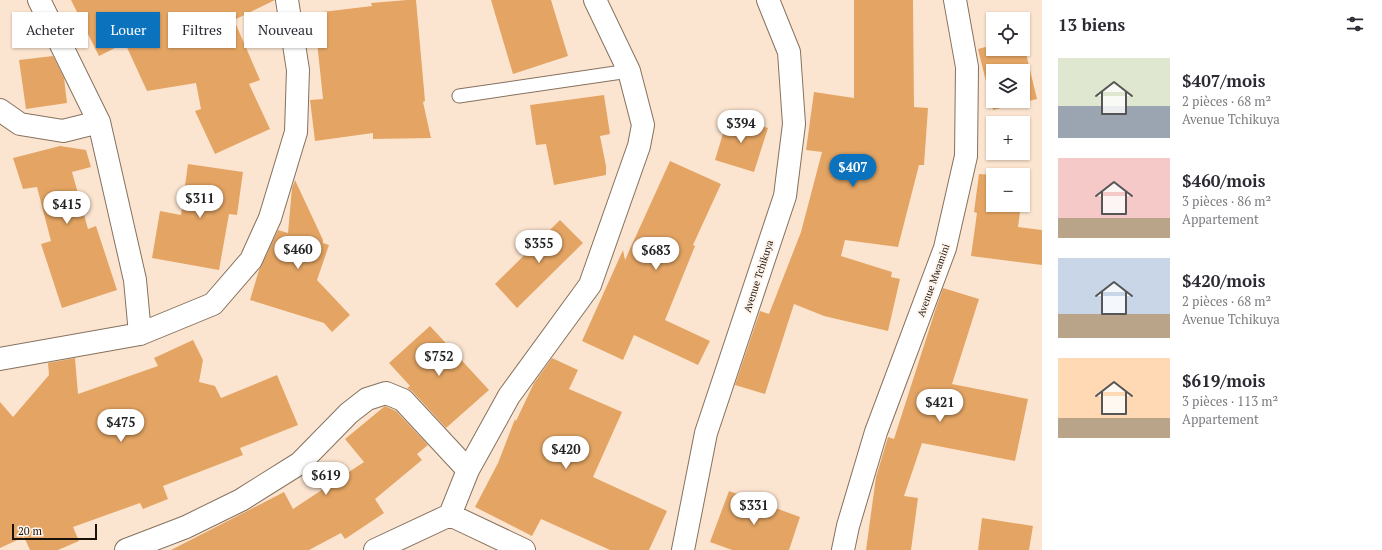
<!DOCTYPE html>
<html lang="fr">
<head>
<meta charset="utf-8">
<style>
  :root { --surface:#fff; --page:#f7f7f7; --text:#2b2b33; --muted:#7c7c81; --accent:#0b72be }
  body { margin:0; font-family:"PT Serif",serif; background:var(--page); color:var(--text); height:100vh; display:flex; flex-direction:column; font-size:15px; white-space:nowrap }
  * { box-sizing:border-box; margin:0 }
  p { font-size:13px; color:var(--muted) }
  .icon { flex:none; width:22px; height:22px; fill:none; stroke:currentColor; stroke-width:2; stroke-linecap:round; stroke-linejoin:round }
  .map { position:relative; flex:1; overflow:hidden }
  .drawer { display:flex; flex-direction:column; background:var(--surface); width:340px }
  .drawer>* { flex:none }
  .banner { position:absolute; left:12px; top:12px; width:380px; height:36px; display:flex; gap:8px }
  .fabs { position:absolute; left:986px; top:12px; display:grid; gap:8px }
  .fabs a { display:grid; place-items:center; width:44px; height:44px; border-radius:0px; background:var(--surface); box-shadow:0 1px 3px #0004; font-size:20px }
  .scale { position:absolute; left:12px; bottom:10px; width:85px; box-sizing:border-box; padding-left:4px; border:2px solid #19120a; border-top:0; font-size:11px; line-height:14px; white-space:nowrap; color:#19120a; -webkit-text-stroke:3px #fff5ed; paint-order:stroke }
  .price { position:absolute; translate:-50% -34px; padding:0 9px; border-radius:14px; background:#fff; color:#222; font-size:13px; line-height:26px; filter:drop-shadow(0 1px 2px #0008) }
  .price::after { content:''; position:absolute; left:50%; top:24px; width:12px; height:9px; margin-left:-6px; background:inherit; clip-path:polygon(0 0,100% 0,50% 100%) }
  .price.current { background:var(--accent); color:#fff }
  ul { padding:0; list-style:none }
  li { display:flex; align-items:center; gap:12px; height:100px; padding:0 16px }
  li span { display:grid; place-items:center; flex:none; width:112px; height:80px; border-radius:0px; color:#555 }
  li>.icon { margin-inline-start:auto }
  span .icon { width:48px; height:48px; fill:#fffc; stroke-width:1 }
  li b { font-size:17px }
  h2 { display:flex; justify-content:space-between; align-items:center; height:48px; padding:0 16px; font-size:17px }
  .chip { padding:0 14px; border-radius:0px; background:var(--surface); box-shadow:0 1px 3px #0004; font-size:14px; line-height:36px }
  .chip.current { background:var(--accent); color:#fff }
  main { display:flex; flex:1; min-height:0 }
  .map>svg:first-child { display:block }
  .building { fill:#e4a564; fill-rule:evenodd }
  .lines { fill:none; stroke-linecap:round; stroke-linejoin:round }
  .lane-casing { stroke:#85715e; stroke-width:15 }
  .street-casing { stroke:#85715e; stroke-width:24 }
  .lane { stroke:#fff; stroke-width:13 }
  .street { stroke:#fff; stroke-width:22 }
  .labels { text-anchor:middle; stroke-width:4; stroke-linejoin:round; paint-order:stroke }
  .street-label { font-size:10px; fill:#19120a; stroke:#fff5ed }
</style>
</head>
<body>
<main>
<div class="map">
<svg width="1042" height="550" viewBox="0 0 1042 550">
  <rect width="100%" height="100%" fill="#fce5d0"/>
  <path class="building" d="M 71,0 L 275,0 L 234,20 L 260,80 L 249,84 L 270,129 L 215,154 L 195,111 L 201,109 L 196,83 L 147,91 L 125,43 L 99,56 Z
    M 407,0 L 416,0 L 425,101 L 423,102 L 431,138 L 373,139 L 373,133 L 315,141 L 310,100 L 323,99 L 314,13 L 372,6 L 371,3 Z
    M 491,0 L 551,0 L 568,56 L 513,74 Z
    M 854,0 L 913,0 L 914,107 L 928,108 L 924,165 L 919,165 L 898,247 L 845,240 L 841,256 L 892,272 L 891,277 L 900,279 L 888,331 L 824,316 L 794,304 L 765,394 L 735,385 L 760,311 L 769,314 L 801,232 L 822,152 L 806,150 L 814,92 L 854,98 Z
    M 1023,41 L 1037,99 L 993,110 L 978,49 L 993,45 L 993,49 L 1023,49 ZM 993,71 L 1023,71 L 1023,101 L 993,101 Z
    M 53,56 L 64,78 L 67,103 L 26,109 L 19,60 Z
    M 604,95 L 610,134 L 600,136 L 606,166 L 606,175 L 554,185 L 546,144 L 536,145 L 530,105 Z
    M 728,117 L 768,128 L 754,172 L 715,160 Z
    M 60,146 L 86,150 L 91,167 L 72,172 L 88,229 L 96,226 L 117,290 L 62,308 L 41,244 L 51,241 L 37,187 L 23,189 L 13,158 Z
    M 670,161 L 721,184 L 693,245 L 695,246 L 665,320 L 710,341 L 698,365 L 634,335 L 623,360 L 582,341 L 623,250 L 625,260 Z
    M 188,164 L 243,172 L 237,215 L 229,214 L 219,270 L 152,258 L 160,211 L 181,215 Z
    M 979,174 L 993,175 L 993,205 L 1021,205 L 1018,227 L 1042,230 L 1042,265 L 971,256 L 977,213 L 974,212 Z
    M 295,180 L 323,240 L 323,243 L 329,245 L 317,280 L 350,315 L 332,332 L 324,323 L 250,300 L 259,270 L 278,230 L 288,233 L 292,188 Z
    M 560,220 L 583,243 L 517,308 L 495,284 Z
    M 943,288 L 979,299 L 952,384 L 1028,399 L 1015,461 L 922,443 L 904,496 L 918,498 L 911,550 L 866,550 L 876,477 L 888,437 L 894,439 L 935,311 Z
    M 430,326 L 489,390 L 446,428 L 412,391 L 407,388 L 410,386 L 389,363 Z
    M 193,340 L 203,360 L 199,382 L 215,386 L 221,398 L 277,375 L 298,425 L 240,448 L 243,455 L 163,486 L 168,499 L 143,509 L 140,503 L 73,527 L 79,541 L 58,550 L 30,550 L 24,537 L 0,548 L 0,402 L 13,417 L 49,375 L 48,363 L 75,358 L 78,394 L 158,366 L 154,358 Z
    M 552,358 L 578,370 L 569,389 L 622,412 L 593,477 L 667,511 L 649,550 L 610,550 L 541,519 L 532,536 L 475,507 L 498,463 L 515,419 L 516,421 L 534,383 Z
    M 385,406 L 396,411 L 428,445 L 417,454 L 422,460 L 375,499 L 384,513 L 345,539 L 341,533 L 309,550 L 171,550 L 284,492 L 293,509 L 364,462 L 345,439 Z
    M 729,491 L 800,517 L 789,550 L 732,550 L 710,542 Z
    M 982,518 L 1033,526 L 1029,550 L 978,550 Z"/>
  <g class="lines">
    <g class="lane-casing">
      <path id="lane" d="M 459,96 L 629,71"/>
    </g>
    <g class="street-casing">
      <path id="street" d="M 39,0 L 99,122
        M 0,110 L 20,124 L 63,131 L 99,122 L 135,280 L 140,334
        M 0,359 L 140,334 L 213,304 L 251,260 L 270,218 L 296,132 L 298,70 L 287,0
        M 450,515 L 524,550
        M 126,550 L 186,527 L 241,500 L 300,463 L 349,413 L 367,399 L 386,393 L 403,400 L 468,470
        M 375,550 L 450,515 L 468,470 L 509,396 L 590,285 L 639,146 L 643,125 L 629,71 L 595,0
        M 683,550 L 706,433 L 785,196 L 794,124 L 789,52 L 768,0
        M 843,550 L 848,526 L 876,432 L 945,248 L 966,156 L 967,67 L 955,0"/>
    </g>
    <use href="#lane" class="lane"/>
    <use href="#street" class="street"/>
  </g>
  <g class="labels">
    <g class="street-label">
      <text transform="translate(758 276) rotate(-72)" y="4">Avenue Tchikuya</text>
      <text transform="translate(933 280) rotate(-70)" y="4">Avenue Mwamini</text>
    </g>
  </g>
</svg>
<div class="fabs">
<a><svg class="icon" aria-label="locate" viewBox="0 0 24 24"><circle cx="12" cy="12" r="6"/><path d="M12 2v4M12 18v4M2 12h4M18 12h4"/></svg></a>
<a><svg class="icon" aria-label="layers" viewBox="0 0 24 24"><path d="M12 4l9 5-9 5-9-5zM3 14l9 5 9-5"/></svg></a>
<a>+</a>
<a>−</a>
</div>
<div class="scale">20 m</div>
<b class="price" style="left:741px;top:144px">$394</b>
<b class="price current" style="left:853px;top:188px">$407</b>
<b class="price" style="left:200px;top:219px">$311</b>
<b class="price" style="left:67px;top:225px">$415</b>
<b class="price" style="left:539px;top:264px">$355</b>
<b class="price" style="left:298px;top:270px">$460</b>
<b class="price" style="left:656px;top:271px">$683</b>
<b class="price" style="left:439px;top:377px">$752</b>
<b class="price" style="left:940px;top:423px">$421</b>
<b class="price" style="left:121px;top:443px">$475</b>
<b class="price" style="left:566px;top:470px">$420</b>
<b class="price" style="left:326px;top:496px">$619</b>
<b class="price" style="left:754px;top:526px">$331</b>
<div class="banner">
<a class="chip">Acheter</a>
<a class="chip current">Louer</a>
<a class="chip">Filtres</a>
<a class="chip">Nouveau</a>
</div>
</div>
<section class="drawer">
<h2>13 biens<svg class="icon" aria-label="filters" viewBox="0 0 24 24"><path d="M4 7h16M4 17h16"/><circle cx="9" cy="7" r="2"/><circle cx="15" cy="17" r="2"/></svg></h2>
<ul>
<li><span style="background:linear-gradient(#dfe7d0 60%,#9aa5b1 0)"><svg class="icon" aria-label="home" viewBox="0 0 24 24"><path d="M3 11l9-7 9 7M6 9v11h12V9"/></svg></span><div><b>$407/mois</b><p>2 pièces · 68 m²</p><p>Avenue Tchikuya</p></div></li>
<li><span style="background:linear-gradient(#f6c9c9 75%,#b9a48a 0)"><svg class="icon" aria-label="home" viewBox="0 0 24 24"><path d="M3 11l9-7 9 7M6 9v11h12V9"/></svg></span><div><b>$460/mois</b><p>3 pièces · 86 m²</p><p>Appartement</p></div></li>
<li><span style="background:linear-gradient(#c9d6e8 70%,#b9a48a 0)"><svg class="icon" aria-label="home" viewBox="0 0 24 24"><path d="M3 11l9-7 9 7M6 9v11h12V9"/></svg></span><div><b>$420/mois</b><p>2 pièces · 68 m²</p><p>Avenue Tchikuya</p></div></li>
<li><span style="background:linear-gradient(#ffd9b3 75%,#b9a48a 0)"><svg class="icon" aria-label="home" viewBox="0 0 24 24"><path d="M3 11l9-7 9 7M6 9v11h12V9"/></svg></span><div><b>$619/mois</b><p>3 pièces · 113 m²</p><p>Appartement</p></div></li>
</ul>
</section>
</main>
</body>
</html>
